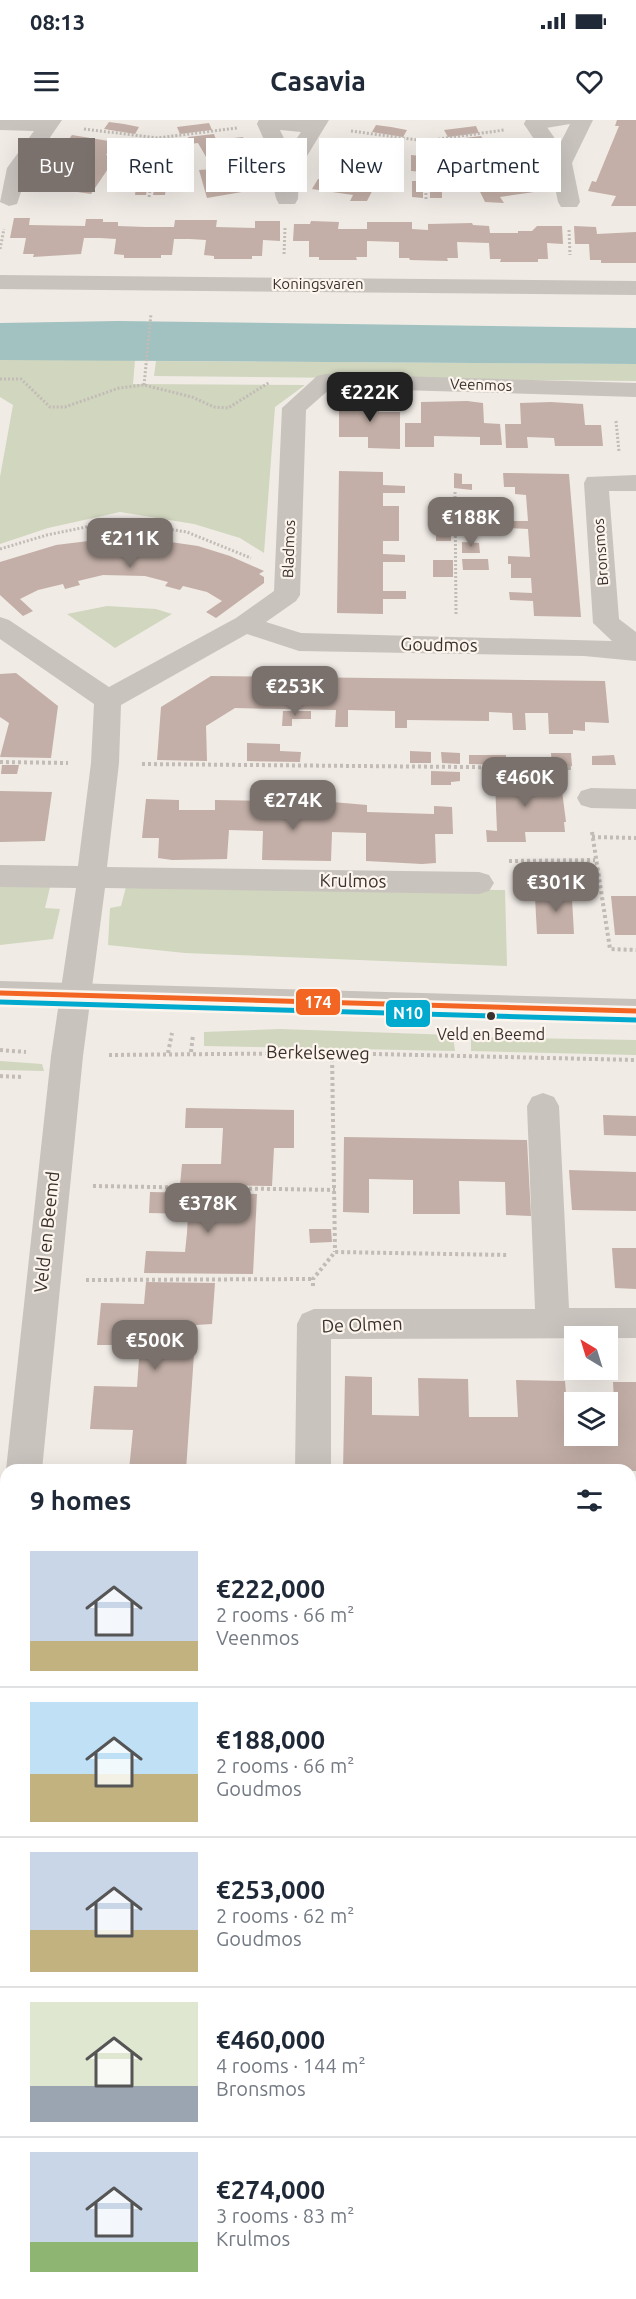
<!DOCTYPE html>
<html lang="en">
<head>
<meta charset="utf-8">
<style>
  :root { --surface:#fff; --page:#f2f2f3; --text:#1f2937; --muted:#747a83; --line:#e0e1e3; --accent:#7a716c }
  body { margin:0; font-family:Ubuntu,sans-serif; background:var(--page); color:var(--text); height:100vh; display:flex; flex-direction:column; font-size:22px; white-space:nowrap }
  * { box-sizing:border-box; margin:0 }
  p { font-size:20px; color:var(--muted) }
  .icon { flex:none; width:33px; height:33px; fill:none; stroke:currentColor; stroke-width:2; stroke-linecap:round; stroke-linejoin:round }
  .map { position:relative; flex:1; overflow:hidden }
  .drawer { position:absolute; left:0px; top:1344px; width:636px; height:836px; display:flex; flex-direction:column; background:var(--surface); border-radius:18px 18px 0 0; box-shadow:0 6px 24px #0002 }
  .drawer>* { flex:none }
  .guide { position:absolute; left:18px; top:18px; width:600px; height:54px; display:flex; gap:12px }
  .needle { width:39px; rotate:322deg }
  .tools { position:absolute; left:564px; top:1206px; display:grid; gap:12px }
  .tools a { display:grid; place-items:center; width:54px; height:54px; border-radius:0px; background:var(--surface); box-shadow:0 6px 24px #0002; font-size:30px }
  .price { position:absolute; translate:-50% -51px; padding:0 14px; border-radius:12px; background:var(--accent); color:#fff; font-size:20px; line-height:39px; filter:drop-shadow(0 2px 3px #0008) }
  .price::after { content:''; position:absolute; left:50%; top:36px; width:18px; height:14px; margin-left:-9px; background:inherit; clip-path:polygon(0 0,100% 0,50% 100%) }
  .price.current { background:#222; color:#fff }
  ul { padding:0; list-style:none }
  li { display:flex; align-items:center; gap:18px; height:150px; padding:0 30px }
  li+li { border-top:2px solid var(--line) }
  li span { display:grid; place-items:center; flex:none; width:168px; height:120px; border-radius:0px; color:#555 }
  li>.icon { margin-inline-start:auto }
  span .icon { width:72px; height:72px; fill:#fffc; stroke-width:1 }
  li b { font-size:26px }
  h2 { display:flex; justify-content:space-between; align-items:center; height:72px; padding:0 30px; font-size:26px }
  .chip { padding:0 21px; border-radius:0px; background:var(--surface); box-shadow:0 6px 24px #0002; font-size:21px; line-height:54px }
  .chip.current { background:var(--accent); color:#fff }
  .status { display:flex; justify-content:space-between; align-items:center; height:42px; padding:0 30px; background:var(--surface); direction:ltr }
  .status svg { height:16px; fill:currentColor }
  header { display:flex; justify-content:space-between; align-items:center; height:78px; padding:0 30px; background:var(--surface); font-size:27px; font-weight:700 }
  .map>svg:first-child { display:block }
  .green { fill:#d1d6bf }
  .water { fill:#a1c2c1 }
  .building { fill:#c3afa7 }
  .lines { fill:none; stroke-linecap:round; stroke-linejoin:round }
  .path-far2 { stroke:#c2bbb6; stroke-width:3; stroke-dasharray:2 2; stroke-linecap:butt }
  .path-far1 { stroke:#c2bbb6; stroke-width:4; stroke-dasharray:3 3; stroke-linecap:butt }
  .path { stroke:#c2bbb6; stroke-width:4.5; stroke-dasharray:4 4; stroke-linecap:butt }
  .pedestrian { fill:#c9c3be; fill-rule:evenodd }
  .minor { fill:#c9c3be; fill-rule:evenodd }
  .tertiary { fill:#c9c3be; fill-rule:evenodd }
  .bus-1-casing { stroke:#fbf5ee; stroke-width:10 }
  .bus-2-casing { stroke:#fbf5ee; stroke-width:10 }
  .bus-1 { stroke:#f26522; stroke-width:5 }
  .bus-2 { stroke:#00a9ce; stroke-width:5 }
  .bus-dot { fill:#3b302b; stroke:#fbf5ee; stroke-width:2 }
  .labels { text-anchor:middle; stroke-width:4.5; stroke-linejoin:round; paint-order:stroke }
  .far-street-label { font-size:15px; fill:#3b302b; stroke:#fbf5ee }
  .bus-label { font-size:16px; fill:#3b302b; stroke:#fbf5ee }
  .street-label { font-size:18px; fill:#3b302b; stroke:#fbf5ee }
  .line-badge { stroke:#fbf5ee; stroke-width:2 }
  .badge-label { font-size:16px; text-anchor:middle; font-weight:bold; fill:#fff }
</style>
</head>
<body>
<div class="status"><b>08:13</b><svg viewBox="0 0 49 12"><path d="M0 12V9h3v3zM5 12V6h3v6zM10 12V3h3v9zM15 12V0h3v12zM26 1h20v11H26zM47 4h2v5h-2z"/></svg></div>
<header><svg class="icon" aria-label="menu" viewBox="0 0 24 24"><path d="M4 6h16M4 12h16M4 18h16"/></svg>Casavia<svg class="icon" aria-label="heart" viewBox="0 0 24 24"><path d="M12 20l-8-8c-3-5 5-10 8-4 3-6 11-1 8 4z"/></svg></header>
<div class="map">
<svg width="636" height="2179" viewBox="0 0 636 2179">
  <rect width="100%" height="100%" fill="#f0ebe5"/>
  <path class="green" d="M 0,240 L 135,240 L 133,264 L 305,265 L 275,287 L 264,433 L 240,418 L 194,404 L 120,392 L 48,408 L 0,424 L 0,357 L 13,285 L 0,277 Z
    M 156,241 L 636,244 L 636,261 L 154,256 Z
    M 107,486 L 156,489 L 172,494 L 115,528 L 67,494 Z
    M 0,763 L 51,763 L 45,788 L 60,789 L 53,819 L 0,825 Z
    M 126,767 L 505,770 L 507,846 L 185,833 L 108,825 L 110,788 L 121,786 Z
    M 280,909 L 453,915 L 455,931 L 204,926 L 204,912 Z
    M 471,917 L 636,920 L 636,935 L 471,931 Z
    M 0,941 L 42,944 L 44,951 L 0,950 Z"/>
  <path class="water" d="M 118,201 L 636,208 L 636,244 L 0,240 L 0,203 Z"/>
  <path class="building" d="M 617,0 L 636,0 L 636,86 L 611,86 L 616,76 L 588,71 L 592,61 L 596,62 L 619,6 L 615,6 Z
    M 109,2 L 124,4 L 139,7 L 135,14 L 104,9 Z
    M 209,3 L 212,10 L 180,14 L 177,7 Z
    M 376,5 L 391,7 L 407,10 L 403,17 L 372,12 Z
    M 476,6 L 479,13 L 448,17 L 444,10 Z
    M 214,14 L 216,20 L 243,17 L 247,27 L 243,27 L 245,31 L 257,59 L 261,58 L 265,68 L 207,78 L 199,50 L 213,49 L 198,23 L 190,24 L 188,17 Z
    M 72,15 L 115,22 L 106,35 L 116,37 L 91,74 L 37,66 L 44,56 L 50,52 L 69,25 L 65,24 Z
    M 481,16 L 485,23 L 511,19 L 517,29 L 513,30 L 531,61 L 535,61 L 541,71 L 500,77 L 504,83 L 485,82 L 465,41 L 475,39 L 468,26 L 460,27 L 456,19 Z
    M 340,18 L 384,25 L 367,49 L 382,52 L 367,81 L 350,81 L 353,75 L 312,69 L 318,59 L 321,59 L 330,44 L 339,28 L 335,27 Z
    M 141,33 L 152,33 L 150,49 L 138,49 Z
    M 159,33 L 170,33 L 168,49 L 157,49 Z
    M 411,35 L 422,36 L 423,52 L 411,51 Z
    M 429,36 L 441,36 L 441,52 L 430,52 Z
    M 137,59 L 149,59 L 146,75 L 135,75 Z
    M 156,59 L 167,59 L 165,75 L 153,75 Z
    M 412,61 L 423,61 L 423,78 L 412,77 Z
    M 430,61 L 442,62 L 442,78 L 430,78 Z
    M 14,98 L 30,98 L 29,105 L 85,106 L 86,99 L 103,99 L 103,102 L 118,102 L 118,106 L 146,107 L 174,107 L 175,100 L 217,100 L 216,107 L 255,108 L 255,101 L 280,101 L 280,121 L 263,120 L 262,136 L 252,136 L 252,139 L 214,139 L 214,136 L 204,135 L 206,120 L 190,119 L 174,119 L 172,135 L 161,135 L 161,138 L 124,138 L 124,135 L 114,134 L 116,119 L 100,118 L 84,118 L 81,134 L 33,137 L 34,134 L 23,134 L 26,118 L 10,118 Z
    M 311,101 L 339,102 L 338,109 L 367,109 L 367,102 L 412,102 L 412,109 L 428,110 L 428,104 L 472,103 L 473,105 L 489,106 L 490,113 L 518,113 L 518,111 L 532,111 L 537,106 L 562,106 L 563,124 L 547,123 L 548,139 L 538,139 L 538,142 L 500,142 L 501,139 L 490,139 L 489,123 L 457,122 L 458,138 L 447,138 L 448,141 L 410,140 L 409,138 L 399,138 L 399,122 L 367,121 L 367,137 L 356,137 L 357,140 L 319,140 L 319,137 L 309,137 L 309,121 L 293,121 L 294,104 L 310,104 Z
    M 574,106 L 596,107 L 597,114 L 636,112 L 636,143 L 601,143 L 601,140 L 590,140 L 589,124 L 575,124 Z
    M 359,278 L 379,281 L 379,292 L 400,292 L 400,329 L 368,328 L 368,317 L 339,317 L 339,281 Z
    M 467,281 L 483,283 L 484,303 L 500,304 L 502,325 L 480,325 L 480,317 L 434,316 L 434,327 L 405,327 L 405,303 L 421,303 L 421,282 Z
    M 551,282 L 583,284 L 585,305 L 601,305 L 603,326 L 555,326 L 554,318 L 527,317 L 528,328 L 506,328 L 505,304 L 521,304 L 520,283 Z
    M 339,351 L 383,352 L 383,365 L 405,366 L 405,373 L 383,373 L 383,386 L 399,386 L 399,421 L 383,421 L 383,434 L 405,435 L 405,442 L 383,442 L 383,471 L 406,471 L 406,479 L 383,479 L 383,494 L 337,493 Z
    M 454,353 L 462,354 L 462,364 L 472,364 L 472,370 L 454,368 Z
    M 503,353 L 569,354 L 581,497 L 534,496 L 533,481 L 510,480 L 509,472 L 532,473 L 531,458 L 511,458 L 511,444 L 508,444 L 508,436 L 530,437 L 528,409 L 506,408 L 506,401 L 528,401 L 526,375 L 515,374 L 515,367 L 504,367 Z
    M 436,408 L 451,408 L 451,421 L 436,421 Z
    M 129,416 L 198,426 L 230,436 L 264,451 L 259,454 L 264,457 L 264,463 L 216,498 L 206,492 L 222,481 L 207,472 L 183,466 L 180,470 L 165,466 L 168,462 L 145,456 L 103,455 L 78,461 L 80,465 L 65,469 L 63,464 L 38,470 L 20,479 L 33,491 L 23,496 L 0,475 L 0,442 L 56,425 Z
    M 462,422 L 479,423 L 480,433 L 462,433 Z
    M 462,439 L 488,439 L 489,450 L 463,450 Z
    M 433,440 L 453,440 L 453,457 L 433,457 Z
    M 16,553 L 58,586 L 51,638 L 0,637 L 9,603 L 0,597 L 0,554 Z
    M 211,556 L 605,561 L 609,603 L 585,602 L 585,611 L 573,610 L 573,614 L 549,614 L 548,593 L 525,593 L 526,610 L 513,610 L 512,593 L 489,592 L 489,601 L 407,600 L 407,608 L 395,608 L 395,591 L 348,590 L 348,607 L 335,607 L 336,590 L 235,588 L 206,606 L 207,641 L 157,640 L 161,587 Z
    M 283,591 L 311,591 L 311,599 L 292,599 L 292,606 L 282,606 Z
    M 247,623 L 280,624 L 280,631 L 301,632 L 300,642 L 247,641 Z
    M 410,631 L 431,632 L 431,643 L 410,643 Z
    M 441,632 L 460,633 L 460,644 L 442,643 Z
    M 551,633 L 571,633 L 572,646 L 552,646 Z
    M 469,635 L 506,635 L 506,645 L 469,644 Z
    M 614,635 L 616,645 L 592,645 L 592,636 Z
    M 531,637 L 550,637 L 551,645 L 531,645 Z
    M 2,645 L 19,645 L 17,654 L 1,654 Z
    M 431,651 L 460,652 L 460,661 L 451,662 L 451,665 L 431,665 Z
    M 484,652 L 522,653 L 522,663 L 561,663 L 566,702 L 564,702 L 565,712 L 525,712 L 526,722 L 487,722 L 486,710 L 497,711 L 495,663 L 485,663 Z
    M 0,671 L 52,672 L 45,721 L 0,722 Z
    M 146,679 L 179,680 L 179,690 L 215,690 L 215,680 L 266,681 L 265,691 L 332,692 L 332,682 L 367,685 L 367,692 L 434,694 L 434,686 L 452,687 L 453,714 L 435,714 L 436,743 L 422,744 L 366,741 L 366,713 L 332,712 L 331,741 L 262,740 L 263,711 L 229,710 L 227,739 L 172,740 L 158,738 L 159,718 L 142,718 Z
    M 557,749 L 590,749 L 591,760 L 558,761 Z
    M 558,766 L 575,766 L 576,779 L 572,779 L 574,814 L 537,814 L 535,777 L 559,777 Z
    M 611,776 L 636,776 L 636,815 L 615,815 Z
    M 186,988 L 294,990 L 294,1028 L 274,1028 L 272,1066 L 180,1065 L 182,1044 L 221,1044 L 223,1008 L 185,1008 Z
    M 603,995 L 636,996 L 636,1016 L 604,1015 Z
    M 344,1017 L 527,1020 L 531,1096 L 506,1095 L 505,1062 L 459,1061 L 460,1094 L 413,1094 L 413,1060 L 369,1059 L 369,1093 L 343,1092 Z
    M 569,1050 L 636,1052 L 636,1091 L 572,1090 Z
    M 150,1072 L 257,1074 L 253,1154 L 144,1153 L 146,1131 L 185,1132 L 187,1113 L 188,1094 L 149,1093 Z
    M 309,1109 L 331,1109 L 332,1122 L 310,1123 Z
    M 612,1128 L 636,1128 L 636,1169 L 615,1168 Z
    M 146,1162 L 215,1163 L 212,1204 L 196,1205 L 186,1350 L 129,1350 L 133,1310 L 90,1309 L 94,1266 L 137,1267 L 140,1225 L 97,1225 L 101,1183 L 144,1184 Z
    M 345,1256 L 372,1257 L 372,1295 L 419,1296 L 418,1258 L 468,1259 L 469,1297 L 518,1297 L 516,1260 L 565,1261 L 568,1299 L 574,1299 L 574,1316 L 608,1316 L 608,1300 L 615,1300 L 613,1262 L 636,1262 L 636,1351 L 394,1345 L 394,1350 L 343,1350 Z
    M 630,1992 L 636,1992 L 636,2067 L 630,2067 Z
    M 630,2122 L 636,2123 L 636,2158 L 630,2158 Z"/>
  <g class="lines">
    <path class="path-far2" d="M 84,9 L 158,18 L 237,8
      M 351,11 L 425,21 L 504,10
      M 425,21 L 426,81
      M 149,77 L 158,18
      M 569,110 L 570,135
      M 0,129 L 4,109
      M 284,134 L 285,108
      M 0,259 L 21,259 L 50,287 L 65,287 L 119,268 L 144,265 L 192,277 L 214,287 L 228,288 L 270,262
      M 144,265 L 151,194
      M 616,301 L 619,332
      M 455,372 L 456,494
      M 0,429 L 47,415 L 115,401 L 187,412 L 251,438"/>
    <path class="path-far1" d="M 0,642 L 68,643
      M 142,644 L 572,648
      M 592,712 L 610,829 L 636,830
      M 592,717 L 636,718
      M 509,741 L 595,740
      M 0,930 L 26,932
      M 191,932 L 193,915
      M 168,933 L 172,913
      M 332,933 L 335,1132
      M 109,935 L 332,933 L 636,940
      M 0,956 L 23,957
      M 93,1066 L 335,1070
      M 86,1160 L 313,1159
      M 313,1166 L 313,1159 L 335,1132 L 508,1135"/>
    <path class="path" d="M 630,1524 L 636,1524
      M 0,1721 L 6,1721
      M 0,2168 L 6,2168
      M 630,2172 L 636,2172
      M 220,2174 L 220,2179"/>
    <path class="pedestrian" d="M 259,0 L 275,0 L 277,4 L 299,49 L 296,54 L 280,54 L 277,49 L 257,4 Z
      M 526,0 L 542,0 L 572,43 L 569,48 L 553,48 L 524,4 Z"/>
    <path class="minor" d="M 0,0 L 62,0 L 29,48 L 17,84 L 9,86 L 0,82 L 7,48 L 34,11 L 0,10 Z
      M 259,0 L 329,0 L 299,49 L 298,79 L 295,84 L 279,84 C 264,62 289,30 301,12 L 260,8 L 257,4 Z
      M 526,0 L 593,0 L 572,43 L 580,82 L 577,87 L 561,87 L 558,82 L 550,43 L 570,4 L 534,10 L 527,8 L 524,4 Z
      M 0,155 L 636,161 L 636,175 L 0,169 Z
      M 325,254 L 636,263 L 636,277 L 331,268 L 306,290 L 300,475 L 296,481 L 266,502 L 301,513 L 612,521 L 593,503 L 584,363 L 587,357 L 636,355 L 636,371 L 609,371 L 619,499 L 636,512 L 636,541 L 584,536 L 299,531 L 247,514 L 121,585 L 119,643 L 107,747 L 479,752 L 489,755 L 494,763 L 489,771 L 479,774 L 105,768 L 83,936 L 42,1350 L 6,1350 L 51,936 L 76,768 L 0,767 L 0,745 L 78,746 L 91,643 L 94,584 L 0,519 L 0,497 L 9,500 L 109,567 L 236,498 L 274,471 L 282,288 L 317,256 Z
      M 591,668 L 636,669 L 636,689 L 591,688 L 581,685 L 577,678 L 581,671 Z
      M 543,973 L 554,977 L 559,986 L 569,1188 L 636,1188 L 636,1218 L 331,1219 L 331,1350 L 295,1350 L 297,1204 L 302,1194 L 314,1189 L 535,1189 L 527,986 L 532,977 Z
      M 630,1440 L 636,1440 L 636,1474 L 630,1474 Z
      M 6,1511 L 6,1597 L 0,1600 L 0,1513 Z
      M 630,1890 L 636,1890 L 636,1932 L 630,1932 Z"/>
    <path class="tertiary" d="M 0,861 L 636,879 L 636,903 L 0,885 Z"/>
    <g class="bus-1-casing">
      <path id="bus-1" d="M 0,873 L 636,891"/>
    </g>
    <g class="bus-2-casing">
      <path id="bus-2" d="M 0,882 L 636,900"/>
    </g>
    <use href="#bus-1" class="bus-1"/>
    <use href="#bus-2" class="bus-2"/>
  </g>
  <circle class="bus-dot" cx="491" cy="896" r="5"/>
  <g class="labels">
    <g class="far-street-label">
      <text x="318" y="169">Koningsvaren</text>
      <text transform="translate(481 265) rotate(2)" y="5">Veenmos</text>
      <text transform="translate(289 429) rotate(-88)" y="5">Bladmos</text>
      <text transform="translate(601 432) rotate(-94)" y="5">Bronsmos</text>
    </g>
    <g class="bus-label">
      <text x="491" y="920">Veld en Beemd</text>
    </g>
    <g class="street-label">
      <text transform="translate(439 525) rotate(1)" y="6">Goudmos</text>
      <text transform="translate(353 761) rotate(1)" y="6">Krulmos</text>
      <text transform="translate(318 933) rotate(1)" y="6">Berkelseweg</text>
      <text transform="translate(47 1112) rotate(-84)" y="6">Veld en Beemd</text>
      <text transform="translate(362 1205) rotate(-2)" y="6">De Olmen</text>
    </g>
  </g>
  <g class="line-badge">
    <rect x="295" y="868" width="46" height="28" rx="6" fill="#f26522"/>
    <rect x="385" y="879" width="46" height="29" rx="6" fill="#00a9ce"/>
  </g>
  <g class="badge-label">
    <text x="318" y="888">174</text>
    <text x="408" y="899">N10</text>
  </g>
</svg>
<div class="tools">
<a><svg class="needle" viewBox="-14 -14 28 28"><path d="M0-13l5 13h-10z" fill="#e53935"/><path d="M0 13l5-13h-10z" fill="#747a83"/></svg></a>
<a><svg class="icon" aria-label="layers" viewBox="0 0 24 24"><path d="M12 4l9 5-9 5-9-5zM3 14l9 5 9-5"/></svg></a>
</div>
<b class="price current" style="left:370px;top:303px">€222K</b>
<b class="price" style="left:471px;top:428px">€188K</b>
<b class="price" style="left:130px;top:449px">€211K</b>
<b class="price" style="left:295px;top:597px">€253K</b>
<b class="price" style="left:525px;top:688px">€460K</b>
<b class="price" style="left:293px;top:711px">€274K</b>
<b class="price" style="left:556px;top:793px">€301K</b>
<b class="price" style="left:208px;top:1114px">€378K</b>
<b class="price" style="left:155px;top:1251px">€500K</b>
<div class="guide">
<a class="chip current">Buy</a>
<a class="chip">Rent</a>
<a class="chip">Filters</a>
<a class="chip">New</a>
<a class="chip">Apartment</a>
</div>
<section class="drawer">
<h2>9 homes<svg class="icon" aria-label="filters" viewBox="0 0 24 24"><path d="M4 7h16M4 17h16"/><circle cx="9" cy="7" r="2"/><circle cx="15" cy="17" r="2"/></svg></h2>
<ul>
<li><span style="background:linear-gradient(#c9d6e8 75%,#c2b280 0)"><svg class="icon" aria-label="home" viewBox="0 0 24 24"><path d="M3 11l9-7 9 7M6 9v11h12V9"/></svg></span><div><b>€222,000</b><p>2 rooms · 66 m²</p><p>Veenmos</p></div></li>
<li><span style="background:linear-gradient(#bfe0f5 60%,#c2b280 0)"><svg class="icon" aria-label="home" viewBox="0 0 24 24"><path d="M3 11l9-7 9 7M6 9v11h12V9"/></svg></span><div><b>€188,000</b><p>2 rooms · 66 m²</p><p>Goudmos</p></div></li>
<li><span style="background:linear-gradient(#c9d6e8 65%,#c2b280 0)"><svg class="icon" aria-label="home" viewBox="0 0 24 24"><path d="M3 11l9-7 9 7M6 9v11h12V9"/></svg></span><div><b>€253,000</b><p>2 rooms · 62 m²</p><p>Goudmos</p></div></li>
<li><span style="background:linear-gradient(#dfe7d0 70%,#9aa5b1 0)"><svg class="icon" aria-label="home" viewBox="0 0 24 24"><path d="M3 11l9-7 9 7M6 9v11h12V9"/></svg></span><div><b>€460,000</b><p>4 rooms · 144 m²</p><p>Bronsmos</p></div></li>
<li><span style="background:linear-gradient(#c9d6e8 75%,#8fb573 0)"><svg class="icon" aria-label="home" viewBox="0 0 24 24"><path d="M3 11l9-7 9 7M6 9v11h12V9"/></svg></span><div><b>€274,000</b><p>3 rooms · 83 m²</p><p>Krulmos</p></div></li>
</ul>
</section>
</div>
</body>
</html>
